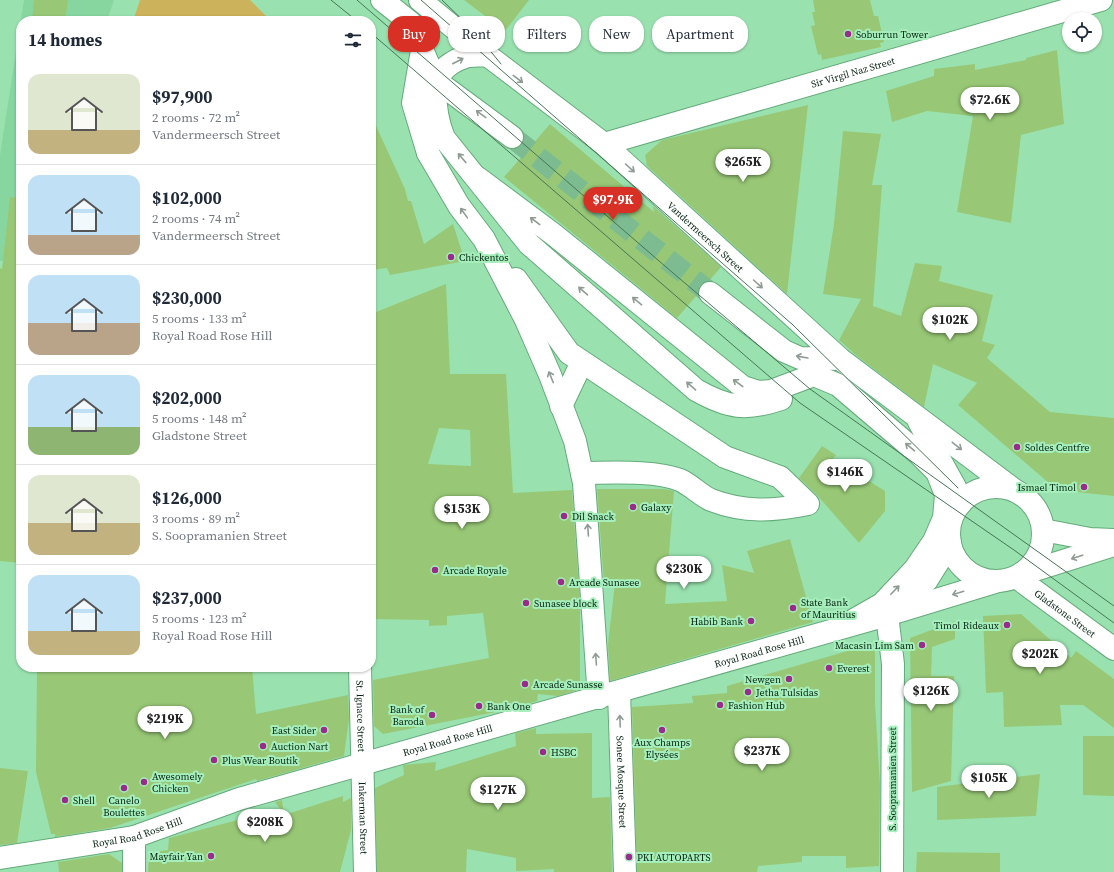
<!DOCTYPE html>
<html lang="en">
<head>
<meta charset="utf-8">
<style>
  :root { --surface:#fff; --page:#f2f2f3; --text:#1f2937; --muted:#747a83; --line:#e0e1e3; --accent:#d93025 }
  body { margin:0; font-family:"Source Serif 4",serif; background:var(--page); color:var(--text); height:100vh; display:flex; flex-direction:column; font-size:15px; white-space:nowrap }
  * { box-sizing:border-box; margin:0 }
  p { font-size:13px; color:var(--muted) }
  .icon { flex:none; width:22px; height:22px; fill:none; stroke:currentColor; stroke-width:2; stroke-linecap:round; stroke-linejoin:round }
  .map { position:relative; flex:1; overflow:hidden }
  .drawer { position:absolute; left:16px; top:16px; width:360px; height:656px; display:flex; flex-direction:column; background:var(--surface); border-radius:16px; box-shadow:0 1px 3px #0004 }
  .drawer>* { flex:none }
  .top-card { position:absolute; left:388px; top:16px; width:380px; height:36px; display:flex; gap:8px }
  .tools { position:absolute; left:1062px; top:12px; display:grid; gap:8px }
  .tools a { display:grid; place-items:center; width:40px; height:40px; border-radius:50%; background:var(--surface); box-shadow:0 1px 3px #0004; font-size:20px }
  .price { position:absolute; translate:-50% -34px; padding:0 9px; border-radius:14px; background:#fff; color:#222; font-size:13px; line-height:26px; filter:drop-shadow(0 1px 2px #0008) }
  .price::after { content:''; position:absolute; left:50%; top:24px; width:12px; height:9px; margin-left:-6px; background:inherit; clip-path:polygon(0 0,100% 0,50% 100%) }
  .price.active { background:var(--accent); color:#fff }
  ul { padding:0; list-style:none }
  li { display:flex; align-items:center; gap:12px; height:100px; padding:0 12px }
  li+li { border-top:1px solid var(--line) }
  li span { display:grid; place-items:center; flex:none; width:112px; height:80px; border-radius:12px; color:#555 }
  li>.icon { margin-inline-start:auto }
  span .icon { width:48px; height:48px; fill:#fffc; stroke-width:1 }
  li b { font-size:17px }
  h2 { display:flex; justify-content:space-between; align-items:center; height:48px; padding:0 12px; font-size:17px }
  .tag { padding:0 14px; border-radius:16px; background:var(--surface); box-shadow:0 1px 3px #0004; font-size:14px; line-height:36px }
  .tag.active { background:var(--accent); color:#fff }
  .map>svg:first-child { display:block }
  .built { fill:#87d6a0 }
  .green { fill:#ccb25a }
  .building { fill:#98c876; fill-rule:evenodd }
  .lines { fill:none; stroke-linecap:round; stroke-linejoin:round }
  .major-tunnel { stroke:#7cbc90; stroke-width:22; stroke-dasharray:22 11; stroke-linecap:butt }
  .minor-casing { stroke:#64aa7a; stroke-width:24 }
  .major-casing { stroke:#64aa7a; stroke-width:24 }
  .minor { stroke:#fff; stroke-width:22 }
  .major { stroke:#fff; stroke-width:22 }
  .tram { stroke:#467656; stroke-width:1 }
  .oneway { stroke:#8f9c94 }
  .poi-dot { fill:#992b8b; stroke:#a6efbc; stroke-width:1.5 }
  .labels { text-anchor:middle; stroke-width:4; stroke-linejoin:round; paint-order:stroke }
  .poi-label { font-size:10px; fill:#062412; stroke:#a6efbc; text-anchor:start }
  .street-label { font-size:10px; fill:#062412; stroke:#a6efbc }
</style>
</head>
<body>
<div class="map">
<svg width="1114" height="872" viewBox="0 0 1114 872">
  <rect width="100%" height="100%" fill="#99e2af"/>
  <path class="built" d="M 24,0 L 114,0 L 107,21 L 21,21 L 21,261 L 0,261 L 0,155 Z"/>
  <path class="green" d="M 140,0 L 250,0 L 271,21 L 133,21 Z"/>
  <path class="building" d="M 34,0 L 68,0 L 65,21 L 32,21 Z
    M 464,0 L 529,0 L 505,31 Z
    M 813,0 L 870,0 L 874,16 L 878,16 L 884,42 L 880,43 L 881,47 L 822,60 L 821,54 L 818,55 L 811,26 L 815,25 L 812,12 L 815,12 Z
    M 1057,50 L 1064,124 L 1021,135 L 1011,223 L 957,212 L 973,116 L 927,111 L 892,122 L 886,91 L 934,76 L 934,69 L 975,64 L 975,70 L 1026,60 L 1026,58 Z
    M 808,105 L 787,294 L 647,166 L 645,155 L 662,140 Z
    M 371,115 L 405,189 L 408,201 L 411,201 L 424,244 L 453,224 L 465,261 L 390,275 L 387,268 L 371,270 Z
    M 550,124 L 654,212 L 653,206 L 721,267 L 709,281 L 700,285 L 698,294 L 677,318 L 504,177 Z
    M 843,131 L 881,134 L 872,185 L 882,185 L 873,306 L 901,316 L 915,263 L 942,266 L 939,281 L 993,295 L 982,341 L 995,345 L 987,358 L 1050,412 L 1114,418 L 1114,496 L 1057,490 L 958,405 L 977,383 L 933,364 L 924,407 L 857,356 L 839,340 L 861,299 L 823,294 L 834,224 Z
    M 10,197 L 21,198 L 21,420 L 17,419 L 17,457 L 21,457 L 21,563 L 0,561 L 0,268 L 2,269 Z
    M 446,284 L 450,374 L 506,374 L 513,493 L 572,490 L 580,601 L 580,689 L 558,696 L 538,694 L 537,701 L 511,709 L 383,734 L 374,726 L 373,680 L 489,658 L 483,613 L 447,616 L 447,625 L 429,626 L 429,620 L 371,619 L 371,314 ZM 439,428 L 470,430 L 471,466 L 428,464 Z
    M 822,446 L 836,455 L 833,459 L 885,491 L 885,511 L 859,543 L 817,495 L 799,478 Z
    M 597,489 L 664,489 L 674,491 L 665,604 L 727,601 L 722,565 L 754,573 L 747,551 L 790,539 L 813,622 L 610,681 L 608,644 L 615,583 L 604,583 Z
    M 1021,614 L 1071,658 L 1076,651 L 1114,679 L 1114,728 L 1083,705 L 1060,705 L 1062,725 L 1004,727 L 1003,692 L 986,693 L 983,616 Z
    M 955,621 L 955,639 L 932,647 L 931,676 L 954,676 L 951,781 L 912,792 L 910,638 Z
    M 875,643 L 875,703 L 880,785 L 879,866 L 846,868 L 846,856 L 802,856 L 802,862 L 758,866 L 757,872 L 637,872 L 632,707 L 693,703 L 692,696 L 727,693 L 727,686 Z
    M 37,667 L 252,667 L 256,714 L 348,695 L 349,719 L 344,756 L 257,781 L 256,779 L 110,828 L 55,837 L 55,834 L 51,834 L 36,772 Z
    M 536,728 L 536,734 L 592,733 L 592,798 L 610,797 L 612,872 L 554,872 L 554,869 L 516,871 L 516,858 L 467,849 L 466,872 L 377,872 L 375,788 L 404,775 L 403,765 L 436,762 L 435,771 L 516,746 L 515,733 Z
    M 1083,736 L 1114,736 L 1114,796 L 1083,795 Z
    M 0,768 L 28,771 L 17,843 L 0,845 Z
    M 1040,774 L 1036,816 L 937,820 L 937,787 Z
    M 343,796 L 343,802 L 351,798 L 351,830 L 340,872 L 148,872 L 149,853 L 168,850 L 169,838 L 280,809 L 275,802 L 282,800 L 284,815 Z
    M 917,852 L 1000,853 L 1000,872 L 916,872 Z
    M 109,854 L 122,863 L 122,872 L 59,872 L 58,862 Z"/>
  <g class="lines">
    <path class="major-tunnel" d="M 512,137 L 710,293"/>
    <g class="minor-casing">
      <g id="minor">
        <path d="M 422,50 L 413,103 L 428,153 L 459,206 L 484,239 L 526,320 L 550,375 L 575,441 L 584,483 L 599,698"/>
        <path d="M 435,89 C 435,107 437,121 444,138 L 529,244 L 696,390 C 728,408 746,411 781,399"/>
        <path id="s1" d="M 604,144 L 1101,0"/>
        <path d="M 478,178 L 553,234 L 743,387 L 758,392 L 771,391 L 814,375 L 838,385 L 919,454 L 937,472 L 946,495 L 944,518 L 934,541 L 915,569 L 882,604 L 854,620"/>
        <path d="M 516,279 L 569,353 L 725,457 L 780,477 L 808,504 C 774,511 745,513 711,500 C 700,495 691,485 680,480 C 655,470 609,473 582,473"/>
        <path d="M 561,406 L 582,362"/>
        <path id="s2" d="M 1016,577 L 1114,649"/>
        <path d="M 887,615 L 893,664 L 892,872"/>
        <path id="s3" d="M 360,667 L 365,872"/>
        <path id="s4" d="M 619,692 L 625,872"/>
        <path d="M 134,837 L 134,872"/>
      </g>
    </g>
    <g class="major-casing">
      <g id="major">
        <path d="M 382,0 L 411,23 L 435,80 L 512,137"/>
        <path id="s5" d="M 420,0 L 487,55 L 604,144 L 840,359 L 1017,492"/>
        <path d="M 428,153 C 424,118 423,70 465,57 C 471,55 480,56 487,55"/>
        <path d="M 710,293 L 784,351 L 800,358 L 840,359"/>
        <path d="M 919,422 L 955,487 L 960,504"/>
        <circle cx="996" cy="534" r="47"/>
        <path d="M 1043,530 L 1090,539 L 1113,540"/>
        <path d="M 1022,574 L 1114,545"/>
        <path d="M 895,610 L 927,580 L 950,543"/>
        <path id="s6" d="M 0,858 L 134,837 L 239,799 L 887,615 L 995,582"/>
      </g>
    </g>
    <use href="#minor" class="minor"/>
    <use href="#major" class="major"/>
    <path class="tram" d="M 331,0 L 357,21
      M 357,0 L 673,273 L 810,389 L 1114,606
      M 421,0 L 793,325 L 958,488
      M 442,0 L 474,31 L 501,64
      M 371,33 L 800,403 L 1014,550 L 1114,623"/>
  </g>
  <defs><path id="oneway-shaft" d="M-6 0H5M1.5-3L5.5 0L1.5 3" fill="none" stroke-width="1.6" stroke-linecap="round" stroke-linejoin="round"/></defs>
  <g class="oneway">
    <use href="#oneway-shaft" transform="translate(458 61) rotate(-27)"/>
    <use href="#oneway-shaft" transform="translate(518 79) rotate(37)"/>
    <use href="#oneway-shaft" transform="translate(481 114) rotate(-144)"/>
    <use href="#oneway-shaft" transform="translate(462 158) rotate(-130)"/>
    <use href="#oneway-shaft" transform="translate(630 168) rotate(42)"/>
    <use href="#oneway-shaft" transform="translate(464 213) rotate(-126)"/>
    <use href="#oneway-shaft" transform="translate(535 221) rotate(-143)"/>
    <use href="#oneway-shaft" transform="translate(758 284) rotate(42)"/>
    <use href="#oneway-shaft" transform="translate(583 291) rotate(-139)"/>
    <use href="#oneway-shaft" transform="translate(637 301) rotate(-141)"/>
    <use href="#oneway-shaft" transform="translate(802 357) rotate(-170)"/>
    <use href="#oneway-shaft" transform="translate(551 377) rotate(-112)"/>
    <use href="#oneway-shaft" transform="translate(738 383) rotate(-143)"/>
    <use href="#oneway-shaft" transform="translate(691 386) rotate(-139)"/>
    <use href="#oneway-shaft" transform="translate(957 446) rotate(38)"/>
    <use href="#oneway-shaft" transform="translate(910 447) rotate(-140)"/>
    <use href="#oneway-shaft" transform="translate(588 530) rotate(-94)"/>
    <use href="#oneway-shaft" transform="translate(1077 557) rotate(162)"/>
    <use href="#oneway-shaft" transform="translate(895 590) rotate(-46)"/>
    <use href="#oneway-shaft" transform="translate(958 593) rotate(163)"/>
    <use href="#oneway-shaft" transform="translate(596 659) rotate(-94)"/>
    <use href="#oneway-shaft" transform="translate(620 721) rotate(-92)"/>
  </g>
  <g class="poi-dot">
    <circle cx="848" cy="34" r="4"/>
    <circle cx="451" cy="257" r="4"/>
    <circle cx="1017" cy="447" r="4"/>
    <circle cx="1084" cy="487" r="4"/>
    <circle cx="633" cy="507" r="4"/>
    <circle cx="564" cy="516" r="4"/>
    <circle cx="435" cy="570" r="4"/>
    <circle cx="561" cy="582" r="4"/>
    <circle cx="526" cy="603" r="4"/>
    <circle cx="793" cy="608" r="4"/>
    <circle cx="751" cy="621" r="4"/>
    <circle cx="1007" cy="625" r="4"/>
    <circle cx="922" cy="645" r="4"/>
    <circle cx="829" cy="668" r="4"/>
    <circle cx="789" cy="679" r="4"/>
    <circle cx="525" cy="684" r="4"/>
    <circle cx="748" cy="692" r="4"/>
    <circle cx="720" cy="705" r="4"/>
    <circle cx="479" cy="706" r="4"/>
    <circle cx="432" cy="715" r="4"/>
    <circle cx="324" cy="730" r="4"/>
    <circle cx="662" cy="730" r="4"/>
    <circle cx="263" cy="746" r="4"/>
    <circle cx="543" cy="752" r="4"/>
    <circle cx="214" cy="760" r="4"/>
    <circle cx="144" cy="782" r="4"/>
    <circle cx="124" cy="788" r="4"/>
    <circle cx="65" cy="800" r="4"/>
    <circle cx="211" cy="856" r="4"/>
    <circle cx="629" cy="857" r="4"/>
  </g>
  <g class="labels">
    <g class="poi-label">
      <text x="856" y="38">Soburrun Tower</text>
      <text x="459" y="261">Chickentos</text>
      <text x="1025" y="451">Soldes Centfre</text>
      <text x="1076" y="491" text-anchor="end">Ismael Timol</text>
      <text x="641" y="511">Galaxy</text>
      <text x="572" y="520">Dil Snack</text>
      <text x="443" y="574">Arcade Royale</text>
      <text x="569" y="586">Arcade Sunasee</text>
      <text x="801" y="606">State Bank<tspan x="801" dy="12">of Mauritius</tspan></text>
      <text x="534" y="607">Sunasee block</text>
      <text x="743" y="625" text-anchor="end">Habib Bank</text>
      <text x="999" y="629" text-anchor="end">Timol Rideaux</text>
      <text x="914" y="649" text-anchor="end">Macasin Lim Sam</text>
      <text x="837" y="672">Everest</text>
      <text x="781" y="683" text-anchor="end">Newgen</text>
      <text x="533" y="688">Arcade Sunasse</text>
      <text x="756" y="696">Jetha Tulsidas</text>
      <text x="728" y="709">Fashion Hub</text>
      <text x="487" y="710">Bank One</text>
      <text x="424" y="713" text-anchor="end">Bank of<tspan x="424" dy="12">Baroda</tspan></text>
      <text x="316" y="734" text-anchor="end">East Sider</text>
      <text x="662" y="746" text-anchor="middle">Aux Champs<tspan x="662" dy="12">Elysées</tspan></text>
      <text x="271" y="750">Auction Nart</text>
      <text x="551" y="756">HSBC</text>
      <text x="222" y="764">Plus Wear Boutik</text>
      <text x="152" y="780">Awesomely<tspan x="152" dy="12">Chicken</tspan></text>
      <text x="73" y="804">Shell</text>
      <text x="124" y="804" text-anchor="middle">Canelo<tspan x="124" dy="12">Boulettes</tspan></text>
      <text x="203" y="860" text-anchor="end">Mayfair Yan</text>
      <text x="637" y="861">PKI AUTOPARTS</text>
    </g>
    <g class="street-label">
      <text dy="4" stroke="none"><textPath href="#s1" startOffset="259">Sir Virgil Naz Street</textPath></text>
      <text dy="4" stroke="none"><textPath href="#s5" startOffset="371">Vandermeersch Street</textPath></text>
      <text dy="4" stroke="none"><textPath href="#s2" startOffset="61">Gladstone Street</textPath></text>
      <text dy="4" stroke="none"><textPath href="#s6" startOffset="788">Royal Road Rose Hill</textPath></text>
      <text dy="4" stroke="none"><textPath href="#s3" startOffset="49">St. Ignace Street</textPath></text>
      <text dy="4" stroke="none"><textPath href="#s6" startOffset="464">Royal Road Rose Hill</textPath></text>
      <text transform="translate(892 779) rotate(-90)" y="4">S. Soopramanien Street</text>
      <text dy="4" stroke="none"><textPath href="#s4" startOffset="90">Sonee Mosque Street</textPath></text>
      <text dy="4" stroke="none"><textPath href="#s3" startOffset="151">Inkerman Street</textPath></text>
      <text dy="4" stroke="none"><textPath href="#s6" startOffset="140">Royal Road Rose Hill</textPath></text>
    </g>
  </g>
</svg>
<div class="tools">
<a><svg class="icon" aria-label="locate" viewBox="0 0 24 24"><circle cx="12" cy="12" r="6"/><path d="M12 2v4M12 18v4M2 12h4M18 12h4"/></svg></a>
</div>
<b class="price" style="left:990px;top:121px">$72.6K</b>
<b class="price" style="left:743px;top:183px">$265K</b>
<b class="price active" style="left:613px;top:221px">$97.9K</b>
<b class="price" style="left:950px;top:341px">$102K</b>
<b class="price" style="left:845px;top:493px">$146K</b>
<b class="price" style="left:462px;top:530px">$153K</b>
<b class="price" style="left:684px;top:590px">$230K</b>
<b class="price" style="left:1040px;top:675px">$202K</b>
<b class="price" style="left:931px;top:712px">$126K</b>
<b class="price" style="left:165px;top:740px">$219K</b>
<b class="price" style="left:762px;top:772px">$237K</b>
<b class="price" style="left:989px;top:799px">$105K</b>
<b class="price" style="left:498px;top:811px">$127K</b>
<b class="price" style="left:265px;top:843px">$208K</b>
<div class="top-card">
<a class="tag active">Buy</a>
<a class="tag">Rent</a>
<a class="tag">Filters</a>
<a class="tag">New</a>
<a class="tag">Apartment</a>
</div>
<section class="drawer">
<h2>14 homes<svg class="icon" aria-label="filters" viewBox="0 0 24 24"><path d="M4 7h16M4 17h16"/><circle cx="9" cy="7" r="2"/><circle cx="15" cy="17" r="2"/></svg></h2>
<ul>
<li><span style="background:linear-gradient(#dfe7d0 70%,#c2b280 0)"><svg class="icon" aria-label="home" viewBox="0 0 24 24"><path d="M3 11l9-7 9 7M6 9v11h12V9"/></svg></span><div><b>$97,900</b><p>2 rooms · 72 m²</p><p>Vandermeersch Street</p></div></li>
<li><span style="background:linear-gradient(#bfe0f5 75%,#b9a48a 0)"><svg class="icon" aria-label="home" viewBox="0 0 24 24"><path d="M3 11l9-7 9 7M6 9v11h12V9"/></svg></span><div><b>$102,000</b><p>2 rooms · 74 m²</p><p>Vandermeersch Street</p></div></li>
<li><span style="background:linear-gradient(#bfe0f5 60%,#b9a48a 0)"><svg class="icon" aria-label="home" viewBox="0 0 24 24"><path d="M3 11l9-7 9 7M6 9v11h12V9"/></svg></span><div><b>$230,000</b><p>5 rooms · 133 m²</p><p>Royal Road Rose Hill</p></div></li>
<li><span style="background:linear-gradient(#bfe0f5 65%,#8fb573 0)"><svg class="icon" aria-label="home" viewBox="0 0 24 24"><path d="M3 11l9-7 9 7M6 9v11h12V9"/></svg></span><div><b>$202,000</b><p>5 rooms · 148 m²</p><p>Gladstone Street</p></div></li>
<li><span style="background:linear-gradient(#dfe7d0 60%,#c2b280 0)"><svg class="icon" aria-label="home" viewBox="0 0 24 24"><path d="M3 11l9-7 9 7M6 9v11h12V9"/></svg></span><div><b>$126,000</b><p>3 rooms · 89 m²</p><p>S. Soopramanien Street</p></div></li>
<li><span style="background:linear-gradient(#bfe0f5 70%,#c2b280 0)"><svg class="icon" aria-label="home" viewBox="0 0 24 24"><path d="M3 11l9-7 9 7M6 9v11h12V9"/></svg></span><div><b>$237,000</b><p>5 rooms · 123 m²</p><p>Royal Road Rose Hill</p></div></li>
</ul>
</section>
</div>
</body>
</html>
